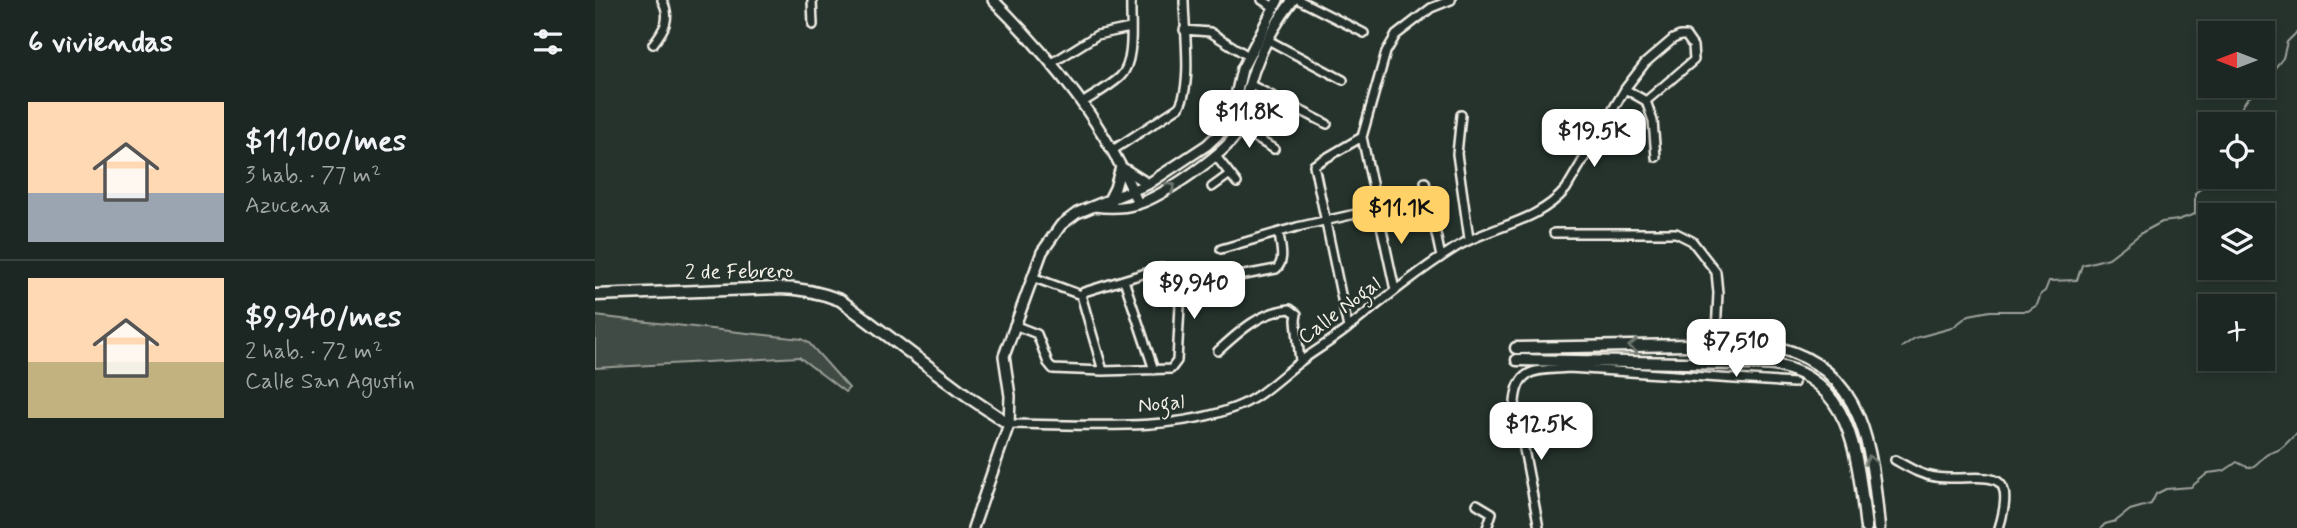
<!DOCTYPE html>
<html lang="es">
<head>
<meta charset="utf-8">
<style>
  :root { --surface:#1c2622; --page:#29322f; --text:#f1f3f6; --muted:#a0a5a5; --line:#3a4340; --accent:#ffd166 }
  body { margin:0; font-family:Mynerve,sans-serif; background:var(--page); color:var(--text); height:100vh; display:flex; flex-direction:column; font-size:26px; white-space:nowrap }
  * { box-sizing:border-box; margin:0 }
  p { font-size:23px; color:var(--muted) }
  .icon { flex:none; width:38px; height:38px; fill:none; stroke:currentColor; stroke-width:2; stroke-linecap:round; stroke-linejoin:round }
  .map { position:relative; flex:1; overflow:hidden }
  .sheet { display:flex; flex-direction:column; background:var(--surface); width:595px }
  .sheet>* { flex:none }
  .needle { width:46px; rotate:270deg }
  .controls { position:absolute; left:1603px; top:21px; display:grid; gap:14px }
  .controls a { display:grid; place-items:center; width:77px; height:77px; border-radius:0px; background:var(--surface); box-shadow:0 4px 10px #0003,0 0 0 2px var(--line); font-size:35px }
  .price { position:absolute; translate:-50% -60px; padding:0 16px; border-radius:14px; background:#fff; color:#222; font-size:23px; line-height:46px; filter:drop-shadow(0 2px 4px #0008) }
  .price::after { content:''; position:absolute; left:50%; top:42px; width:21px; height:16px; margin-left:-10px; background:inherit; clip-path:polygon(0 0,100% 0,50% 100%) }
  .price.on { background:var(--accent); color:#111 }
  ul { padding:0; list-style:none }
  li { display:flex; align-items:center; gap:21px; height:175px; padding:0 28px }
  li+li { border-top:2px solid var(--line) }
  li span { display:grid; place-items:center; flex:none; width:196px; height:140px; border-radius:0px; color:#555 }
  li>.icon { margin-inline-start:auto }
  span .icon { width:84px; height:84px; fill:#fffc; stroke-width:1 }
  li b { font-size:30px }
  h2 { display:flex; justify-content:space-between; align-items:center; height:84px; padding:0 28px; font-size:30px }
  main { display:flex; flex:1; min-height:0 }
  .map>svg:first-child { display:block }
  .green { fill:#414b45; stroke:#9a9e96; stroke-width:2 }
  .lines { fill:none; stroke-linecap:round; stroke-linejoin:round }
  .stream { stroke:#9fa39b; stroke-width:2 }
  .minor-casing { stroke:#f4f1e8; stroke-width:12 }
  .tertiary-casing { stroke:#f4f1e8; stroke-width:14 }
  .secondary-casing { stroke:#f4f1e8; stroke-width:15 }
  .minor { stroke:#26332d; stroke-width:7 }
  .tertiary { stroke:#26332d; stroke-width:9 }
  .secondary { stroke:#26332d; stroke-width:10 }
  .oneway { stroke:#6e766e }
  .labels { text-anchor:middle; stroke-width:5; stroke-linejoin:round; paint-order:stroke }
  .street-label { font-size:21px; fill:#f4f1e8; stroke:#26332d }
</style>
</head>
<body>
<main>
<section class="sheet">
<h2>6 viviendas<svg class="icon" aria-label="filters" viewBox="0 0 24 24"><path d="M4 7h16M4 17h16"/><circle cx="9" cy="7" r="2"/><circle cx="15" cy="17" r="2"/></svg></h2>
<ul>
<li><span style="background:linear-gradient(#ffd9b3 65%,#9aa5b1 0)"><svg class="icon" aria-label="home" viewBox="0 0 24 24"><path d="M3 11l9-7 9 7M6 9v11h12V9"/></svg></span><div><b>$11,100/mes</b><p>3 hab. · 77 m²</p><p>Azucena</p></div></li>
<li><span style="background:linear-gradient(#ffd9b3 60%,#c2b280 0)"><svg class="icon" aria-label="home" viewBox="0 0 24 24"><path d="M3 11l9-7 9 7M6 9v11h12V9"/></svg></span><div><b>$9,940/mes</b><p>2 hab. · 72 m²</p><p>Calle San Agustín</p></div></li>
</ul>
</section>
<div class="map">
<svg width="1702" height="528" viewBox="0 0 1702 528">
  <rect width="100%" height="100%" fill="#26332d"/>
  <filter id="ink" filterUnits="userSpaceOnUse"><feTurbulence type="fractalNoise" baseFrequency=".0143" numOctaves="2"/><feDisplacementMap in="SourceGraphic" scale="14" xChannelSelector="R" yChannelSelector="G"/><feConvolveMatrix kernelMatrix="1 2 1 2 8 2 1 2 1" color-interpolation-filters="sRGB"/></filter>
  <g filter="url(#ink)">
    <path class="green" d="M 0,316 L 207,339 L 214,343 L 254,388 L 250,392 L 204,357 L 0,368 Z"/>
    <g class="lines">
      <path class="stream" d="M 1668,83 L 1688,58 L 1692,42 L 1702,32
        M 1637,124 L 1651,100 L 1665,86
        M 1307,347 L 1320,338 L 1357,328 L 1374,315 L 1395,311 L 1433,311 L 1442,305 L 1446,294 L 1450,291 L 1454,281 L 1482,280 L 1487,265 L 1514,258 L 1548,232 L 1567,222 L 1583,220 L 1600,214 L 1600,193 L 1616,181 L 1617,177
        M 1506,528 L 1510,524 L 1521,521 L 1535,510 L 1556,504 L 1561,494 L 1571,489 L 1596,487 L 1613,473 L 1629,471 L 1642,462 C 1659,472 1658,466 1670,456 C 1674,452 1681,452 1685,449 C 1692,444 1695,438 1702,434"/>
      <g class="minor-casing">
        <path id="minor" d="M 217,0 L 218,25
          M 667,0 L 679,7
          M 704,0 L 769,33
          M 589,30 L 615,32 L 653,56
          M 673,40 L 748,80
          M 58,44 C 69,30 77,18 67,0
          M 457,63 L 502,35 L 535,28
          M 654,84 L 732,124
          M 1030,89 L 1051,101 L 1058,121 L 1061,157
          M 487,103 C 499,95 514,87 525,77 C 541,62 535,21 536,0
          M 866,115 L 862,154 L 874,239
          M 644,128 L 679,149
          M 518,150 L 584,107 C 598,85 589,28 589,0
          M 620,155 L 642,183
          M 830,182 L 846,257
          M 617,187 L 635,174
          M 959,233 L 1081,233 L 1097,241 L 1121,272 L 1123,293 L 1121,334 L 1123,364
          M 626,249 L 702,227 L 783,209
          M 644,276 L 681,269 C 691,261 685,245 684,233
          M 437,277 L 486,295
          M 529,280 L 559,370
          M 800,290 L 767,137 L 791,52 L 801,35 L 836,8 L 856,0
          M 486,295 L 508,371
          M 419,325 L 442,334 L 453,363 L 458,369 L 508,371 L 576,369 L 582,361 L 585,306 L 574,268 L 567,268 L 489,292 L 486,295
          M 753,328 L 719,165 L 767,137
          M 623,351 C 645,331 665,312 695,309 L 702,314 L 701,320 L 705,362
          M 414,424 C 485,424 574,433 641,407 C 665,398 685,377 706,361 C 721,350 738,340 753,328 C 788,300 822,272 860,248 C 896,225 940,225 971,189 L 1030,89 L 1050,63 L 1078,39 L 1085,36 L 1091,36 L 1098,46 L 1099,60 L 1051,101
          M 1300,460 C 1313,467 1325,475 1340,477 C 1385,483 1425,459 1404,528
          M 882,504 L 897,513 L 892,528
          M 944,528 L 920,402 C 923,365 944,371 974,368 L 1199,383"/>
      </g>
      <g class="tertiary-casing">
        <path id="tertiary" d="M 398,0 C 457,59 512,126 543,204
          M 514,200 L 520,188 L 526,167 L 553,184
          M 499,206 C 513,208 528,208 542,204 C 565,198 631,153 642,133 C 649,119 650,101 654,86 C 662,56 679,25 698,0
          M 378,528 L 414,424 L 415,396 L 409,356 L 447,252 L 466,225 L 482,213 L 553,184 L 612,145 L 628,130 L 636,118 L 647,69 L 683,0"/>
      </g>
      <g class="secondary-casing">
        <path id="secondary" d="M 0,295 L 183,288 C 206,288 224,292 245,300 L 378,400 L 414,424
          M 921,348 L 1151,344 C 1162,345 1173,346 1184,348 C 1271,370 1277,453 1284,528
          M 922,360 L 1146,364 C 1158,364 1172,363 1184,366 C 1260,383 1263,465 1271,528"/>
      </g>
      <use href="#minor" class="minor"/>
      <use href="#tertiary" class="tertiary"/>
      <use href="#secondary" class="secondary"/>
    </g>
    <defs><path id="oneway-chevron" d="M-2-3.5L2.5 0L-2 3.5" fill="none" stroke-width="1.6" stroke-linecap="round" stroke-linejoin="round" transform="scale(1.75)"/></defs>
    <g class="oneway">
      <use href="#oneway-chevron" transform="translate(576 187) rotate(-34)"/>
      <use href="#oneway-chevron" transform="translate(1038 346) rotate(179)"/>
      <use href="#oneway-chevron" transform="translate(1275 460) rotate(-101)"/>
    </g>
  </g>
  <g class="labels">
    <g class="street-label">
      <text transform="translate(144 271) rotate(-1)" y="7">2 de Febrero</text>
      <text transform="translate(744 310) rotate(-37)" y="7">Calle Nogal</text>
      <text transform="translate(566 403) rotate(-5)" y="7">Nogal</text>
    </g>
  </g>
</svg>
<div class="controls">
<a><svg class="needle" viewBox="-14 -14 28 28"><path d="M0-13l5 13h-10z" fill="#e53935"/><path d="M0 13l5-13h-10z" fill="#a0a5a5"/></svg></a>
<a><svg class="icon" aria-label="locate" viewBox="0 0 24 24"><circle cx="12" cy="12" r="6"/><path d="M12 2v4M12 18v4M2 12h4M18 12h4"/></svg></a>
<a><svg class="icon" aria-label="layers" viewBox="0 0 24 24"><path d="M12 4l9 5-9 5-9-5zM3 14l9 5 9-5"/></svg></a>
<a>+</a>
</div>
<b class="price" style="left:654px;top:150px">$11.8K</b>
<b class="price" style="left:999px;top:169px">$19.5K</b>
<b class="price on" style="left:806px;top:246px">$11.1K</b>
<b class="price" style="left:599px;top:321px">$9,940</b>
<b class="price" style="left:1141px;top:379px">$7,510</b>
<b class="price" style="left:946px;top:462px">$12.5K</b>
</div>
</main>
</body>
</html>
